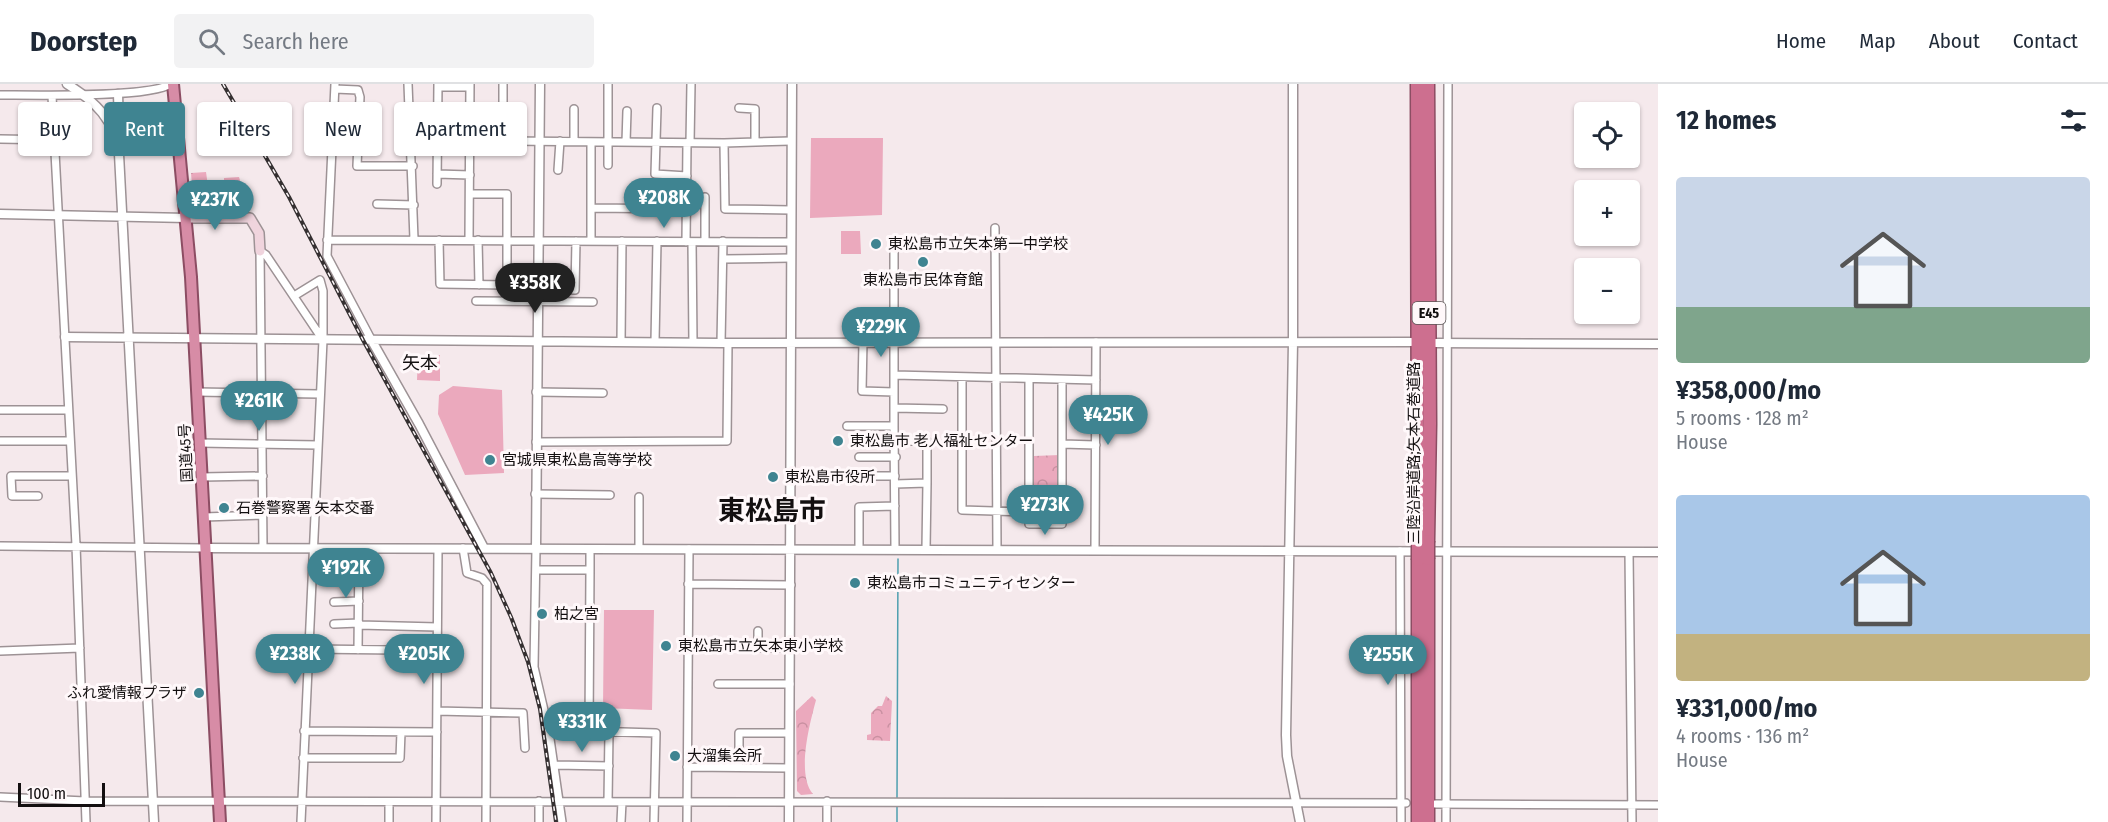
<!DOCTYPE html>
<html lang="en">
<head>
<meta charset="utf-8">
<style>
  :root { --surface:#fff; --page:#f2f2f3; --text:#1f2937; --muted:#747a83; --line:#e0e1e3; --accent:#3f8491 }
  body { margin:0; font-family:"Fira Sans Condensed","Noto Sans JP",sans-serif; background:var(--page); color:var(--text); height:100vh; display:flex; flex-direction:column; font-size:22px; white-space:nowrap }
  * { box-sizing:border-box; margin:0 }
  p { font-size:20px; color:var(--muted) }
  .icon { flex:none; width:33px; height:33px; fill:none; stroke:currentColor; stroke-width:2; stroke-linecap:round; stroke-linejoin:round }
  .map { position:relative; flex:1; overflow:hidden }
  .sheet { display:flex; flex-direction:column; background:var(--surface); width:450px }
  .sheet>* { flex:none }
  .hud { position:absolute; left:18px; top:18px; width:570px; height:54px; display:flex; gap:12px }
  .tools { position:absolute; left:1574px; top:18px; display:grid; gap:12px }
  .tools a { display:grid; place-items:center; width:66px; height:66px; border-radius:6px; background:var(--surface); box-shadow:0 2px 4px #0004; font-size:30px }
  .scale { position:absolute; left:18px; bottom:15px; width:87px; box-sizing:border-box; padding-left:6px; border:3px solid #130f10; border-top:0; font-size:16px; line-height:21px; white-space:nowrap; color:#130f10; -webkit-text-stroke:4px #fff8fa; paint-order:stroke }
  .price { position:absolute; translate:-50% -51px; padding:0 14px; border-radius:21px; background:var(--accent); color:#fff; font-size:20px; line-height:39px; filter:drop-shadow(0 2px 3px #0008) }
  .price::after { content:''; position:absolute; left:50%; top:36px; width:18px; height:14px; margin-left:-9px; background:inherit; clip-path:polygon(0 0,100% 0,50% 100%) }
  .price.selected { background:#222; color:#fff }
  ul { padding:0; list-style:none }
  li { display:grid; align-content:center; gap:12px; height:318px; padding:0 18px }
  li span { display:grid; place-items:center; height:186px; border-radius:6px; color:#555 }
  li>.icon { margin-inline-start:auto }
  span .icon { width:108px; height:108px; fill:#fffc; stroke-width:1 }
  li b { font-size:26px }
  h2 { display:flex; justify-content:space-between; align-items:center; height:72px; padding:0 18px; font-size:26px }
  .tag { padding:0 21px; border-radius:6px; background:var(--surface); box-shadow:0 2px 4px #0004; font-size:21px; line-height:54px }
  .tag.selected { background:var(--accent); color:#fff }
  header { display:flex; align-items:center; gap:36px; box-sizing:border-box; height:84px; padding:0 30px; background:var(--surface); border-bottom:2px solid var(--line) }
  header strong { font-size:28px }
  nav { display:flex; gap:33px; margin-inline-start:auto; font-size:21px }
  .search { width:420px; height:54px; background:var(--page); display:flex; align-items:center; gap:15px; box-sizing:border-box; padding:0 21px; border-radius:6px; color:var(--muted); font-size:22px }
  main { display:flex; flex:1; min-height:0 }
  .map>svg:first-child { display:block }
  .forest { fill:url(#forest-crowns) }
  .garden { fill:#eba9bd }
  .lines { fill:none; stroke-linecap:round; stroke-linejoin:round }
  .stream { stroke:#4e9faf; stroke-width:1.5 }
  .minor-casing { stroke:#9d9295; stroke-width:10 }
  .tertiary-casing { stroke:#9d9295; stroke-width:11 }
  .secondary-casing { stroke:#9d9295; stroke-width:12 }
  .trunk-casing { stroke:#8c4d63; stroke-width:14 }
  .motorway-casing { stroke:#8c4d63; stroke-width:15 }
  .minor { stroke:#fff; stroke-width:7 }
  .tertiary { stroke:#fff; stroke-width:8 }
  .secondary { stroke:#f0d4dd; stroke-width:9 }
  .trunk { stroke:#d78ca6; stroke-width:10 }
  .motorway { stroke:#cd6f8f; stroke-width:12 }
  .rail-casing { stroke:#353031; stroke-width:4 }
  .rail { stroke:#fff8fa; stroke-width:1.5; stroke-dasharray:4.5; stroke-linecap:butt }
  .motorway-bridge-casing { stroke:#8c4d63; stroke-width:15; stroke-linecap:butt }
  .motorway-bridge { stroke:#cd6f8f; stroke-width:12 }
  .poi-dot { fill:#3f8491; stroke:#fff8fa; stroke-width:2 }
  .labels { text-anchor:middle; stroke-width:6; stroke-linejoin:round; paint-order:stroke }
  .shield { fill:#fff8fa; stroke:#5a5556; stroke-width:1.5 }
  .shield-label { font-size:14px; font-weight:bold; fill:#130f10 }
  .poi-label { font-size:15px; fill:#130f10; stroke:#fff8fa; text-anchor:start }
  .street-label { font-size:15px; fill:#130f10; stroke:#fff8fa }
  .quarter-label { font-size:18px; fill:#130f10; stroke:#fff8fa }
  .town-label { font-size:27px; font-weight:bold; fill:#130f10; stroke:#fff8fa }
</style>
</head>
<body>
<header>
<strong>Doorstep</strong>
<div class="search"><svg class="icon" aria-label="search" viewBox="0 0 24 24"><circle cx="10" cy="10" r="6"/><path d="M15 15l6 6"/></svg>Search here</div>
<nav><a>Home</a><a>Map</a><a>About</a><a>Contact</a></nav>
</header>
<main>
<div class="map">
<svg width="1658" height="738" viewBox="0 0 1658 738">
  <defs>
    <pattern id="forest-crowns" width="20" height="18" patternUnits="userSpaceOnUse" patternTransform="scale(1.5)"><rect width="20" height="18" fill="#eba9bd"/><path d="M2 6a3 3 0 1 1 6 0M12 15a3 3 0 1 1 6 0" fill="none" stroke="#c990a1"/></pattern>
  </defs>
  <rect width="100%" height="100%" fill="#f5e9ec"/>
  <path class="forest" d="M 206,88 L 209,109 L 224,109 L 224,94 L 239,93 L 245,113 L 240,117 L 237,127 L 198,129 L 194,126 L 191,89 Z
    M 1060,371 L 1060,404 L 1034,403 L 1034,372 Z
    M 812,612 L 816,616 C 810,639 796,690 813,710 L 801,711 L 797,707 L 796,627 Z
    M 886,612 L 892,617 L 890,657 L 867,656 L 867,651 L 871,650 L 871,629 L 878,622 L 882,622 Z"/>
  <path class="garden" d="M 811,54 L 883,54 L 882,131 L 810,134 Z
    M 841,147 L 860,147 L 861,170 L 841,170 Z
    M 418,271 L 440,271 L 440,297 L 417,296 Z
    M 453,302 L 502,306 L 504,389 L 465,391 L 438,330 L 439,311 Z
    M 604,526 L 654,526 L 652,626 L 603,624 Z"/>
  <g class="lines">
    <path class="stream" d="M 897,714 L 898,475
      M 897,738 L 897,722"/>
    <g class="minor-casing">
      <path id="minor" d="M 335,0 L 327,172 L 372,257
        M 408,0 L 414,155
        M 608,0 L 608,81
        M 438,3 L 470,3
        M 335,5 L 358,6 L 360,13 L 357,82 L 413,82
        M 0,11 C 29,11 152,14 170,0
        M 52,12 L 76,461 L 86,738
        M 657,24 L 655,90 L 687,92
        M 739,24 L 755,25 L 755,58
        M 574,25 L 574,57
        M 0,55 L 55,56
        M 412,56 L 724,59 L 791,57
        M 503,56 L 503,0
        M 591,58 L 591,156
        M 626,58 L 627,27
        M 690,59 L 691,0
        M 724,59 L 725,125 L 791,126
        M 558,86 L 560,57
        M 437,90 L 470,91
        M 437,100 L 438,0
        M 705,113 L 705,157
        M 377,120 L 414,121
        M 592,124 L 687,125
        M 995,144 L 997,464
        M 327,156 L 790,158
        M 439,156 L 440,200 L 507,201 L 507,110 L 471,110
        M 469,156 L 470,0
        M 478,156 L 479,201
        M 686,158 L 687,59
        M 692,158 L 693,258
        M 260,167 L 266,171 L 323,256 L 301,738
        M 260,167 L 263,463
        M 724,175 L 791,174
        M 538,205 L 575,206 L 576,157
        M 294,212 L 320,196 L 323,207 L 323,255
        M 476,217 L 593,218
        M 863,257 L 862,307 L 894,308
        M 621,258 L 622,157
        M 655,258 L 657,157
        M 721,259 L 723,157
        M 894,291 L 894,158
        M 962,293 L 962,426 L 1028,428
        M 1029,295 L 1029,440 L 1062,440 L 1062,296
        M 197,308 L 319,310
        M 536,308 L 603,309
        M 894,324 L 943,325
        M 0,326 L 68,326
        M 847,342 L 894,342 L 895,464
        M 894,342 L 894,291 L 1096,296
        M 0,357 L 70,357
        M 536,358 L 727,357 L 728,259
        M 200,359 L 318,361
        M 1062,360 L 1096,361
        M 859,373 L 896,373
        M 861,392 L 895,392
        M 202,393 L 263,392
        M 895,400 L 927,399 L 927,357 L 896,357
        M 535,410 L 610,411
        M 38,412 L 12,412 L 11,392 L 71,392
        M 204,433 L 263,431
        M 0,462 L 206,464
        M 463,464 L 467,489 L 482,494 L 487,500 L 486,738
        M 536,464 L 534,583 L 549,648 L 562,738
        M 639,464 L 639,413
        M 859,464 L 859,423 L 895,422
        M 926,465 L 927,399
        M 1095,465 L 1096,258
        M 1400,467 L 1401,738
        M 1629,468 L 1632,738
        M 536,486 L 590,486 L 590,465
        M 590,486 L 589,647 L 656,649 L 654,738
        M 688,500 L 791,501
        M 334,518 L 359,517
        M 334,540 L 359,539
        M 359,541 L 437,543
        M 758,547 L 758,564 L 790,563
        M 309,565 L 398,566
        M 358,566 L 359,465
        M 0,567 L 80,564
        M 718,600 L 790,600
        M 437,627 L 523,629 L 525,664
        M 304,647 L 437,648
        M 303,674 L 400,674 L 401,648
        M 555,681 L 609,682
        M 687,683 L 789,684
        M 739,683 L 739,649 L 789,649
        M 0,713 L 85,717 L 1406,719
        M 608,718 L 609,648
        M 1435,720 L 1658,721
        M 389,738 L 389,718
        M 436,738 L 438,465
        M 539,738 L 539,717
        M 621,738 L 622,718
        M 687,738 L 689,465
        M 827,738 L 827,717
        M 1446,738 L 1448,0"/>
    </g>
    <g class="tertiary-casing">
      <path id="tertiary" d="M 67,0 C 95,17 115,36 119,70 L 154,738
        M 1293,0 L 1293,258 L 1286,651 L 1287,672 L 1300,738
        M 115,50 L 119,42 L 118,10
        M 0,130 L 187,134
        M 65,253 L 721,259 L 1411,258
        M 372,257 L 419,340 L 484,464
        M 1436,259 L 1658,260
        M 206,464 L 1658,468
        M 536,464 L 540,0
        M 789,738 L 792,0"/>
    </g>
    <g class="secondary-casing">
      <path id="secondary" d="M 187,134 L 250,134 L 259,149 L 260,167"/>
    </g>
    <g class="trunk-casing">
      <path id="trunk" d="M 173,0 L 191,193 L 220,738"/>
    </g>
    <g class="motorway-casing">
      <path id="motorway" d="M 1417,0 L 1418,457
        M 1428,0 L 1430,340 L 1428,457
        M 1418,476 L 1418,738
        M 1428,738 L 1428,475"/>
    </g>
    <use href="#minor" class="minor"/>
    <use href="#tertiary" class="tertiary"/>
    <use href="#secondary" class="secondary"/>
    <use href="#trunk" class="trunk"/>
    <use href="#motorway" class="motorway"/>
    <g class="rail-casing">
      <path id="rail" d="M 223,0 L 289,113 L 363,256 L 491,489 L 511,533 L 528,578 L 540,625 L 556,738"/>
    </g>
    <use href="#rail" class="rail"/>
    <g class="motorway-bridge-casing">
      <path id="motorway-bridge" d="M 1428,457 L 1428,475
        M 1418,476 L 1418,457"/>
    </g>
    <use href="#motorway-bridge" class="motorway-bridge"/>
  </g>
  <g class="poi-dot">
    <circle cx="876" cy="160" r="6"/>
    <circle cx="923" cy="178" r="6"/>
    <circle cx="838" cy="357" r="6"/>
    <circle cx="490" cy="376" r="6"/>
    <circle cx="773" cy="393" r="6"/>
    <circle cx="224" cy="424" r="6"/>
    <circle cx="855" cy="499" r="6"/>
    <circle cx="542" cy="530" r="6"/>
    <circle cx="666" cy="562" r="6"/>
    <circle cx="199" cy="609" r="6"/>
    <circle cx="675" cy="672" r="6"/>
  </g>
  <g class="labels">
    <rect class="shield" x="1412.5" y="218" width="33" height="22" rx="4.5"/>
    <g class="shield-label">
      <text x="1429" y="234">E45</text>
    </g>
    <g class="poi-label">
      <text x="888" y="165">東松島市立矢本第一中学校</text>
      <text x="923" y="201" text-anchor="middle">東松島市民体育館</text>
      <text x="850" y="362">東松島市 老人福祉センター</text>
      <text x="502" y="381">宮城県東松島高等学校</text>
      <text x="785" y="398">東松島市役所</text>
      <text x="236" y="429">石巻警察署 矢本交番</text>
      <text x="867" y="504">東松島市コミュニティセンター</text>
      <text x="554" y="535">柏之宮</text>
      <text x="678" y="567">東松島市立矢本東小学校</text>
      <text x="187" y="614" text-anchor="end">ふれ愛情報プラザ</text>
      <text x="687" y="677">大溜集会所</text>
    </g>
    <g class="street-label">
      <text transform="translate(186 369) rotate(-93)" y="5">国道45号</text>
      <text transform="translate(1414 369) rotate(-90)" y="5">三陸沿岸道路;矢本石巻道路</text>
    </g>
    <g class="quarter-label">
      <text x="420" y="285">矢本</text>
    </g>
    <g class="town-label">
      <text x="772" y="436">東松島市</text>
    </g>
  </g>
</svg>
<div class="tools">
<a><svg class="icon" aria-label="locate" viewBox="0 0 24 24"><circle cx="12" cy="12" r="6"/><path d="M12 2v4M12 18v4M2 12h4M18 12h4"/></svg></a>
<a>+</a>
<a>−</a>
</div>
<div class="scale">100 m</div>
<b class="price" style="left:664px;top:145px">¥208K</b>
<b class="price" style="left:215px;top:147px">¥237K</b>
<b class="price selected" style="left:535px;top:230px">¥358K</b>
<b class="price" style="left:881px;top:274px">¥229K</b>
<b class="price" style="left:259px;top:348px">¥261K</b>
<b class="price" style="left:1108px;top:362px">¥425K</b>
<b class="price" style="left:1045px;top:452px">¥273K</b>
<b class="price" style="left:346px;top:515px">¥192K</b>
<b class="price" style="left:295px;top:601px">¥238K</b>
<b class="price" style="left:424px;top:601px">¥205K</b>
<b class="price" style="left:1388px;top:602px">¥255K</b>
<b class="price" style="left:582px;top:669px">¥331K</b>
<div class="hud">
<a class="tag">Buy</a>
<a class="tag selected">Rent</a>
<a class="tag">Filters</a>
<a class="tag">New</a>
<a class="tag">Apartment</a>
</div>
</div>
<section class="sheet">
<h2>12 homes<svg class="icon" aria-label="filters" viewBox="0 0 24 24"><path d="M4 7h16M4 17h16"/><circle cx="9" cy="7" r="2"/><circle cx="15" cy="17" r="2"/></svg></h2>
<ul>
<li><span style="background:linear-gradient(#c9d6e8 70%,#7fa58c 0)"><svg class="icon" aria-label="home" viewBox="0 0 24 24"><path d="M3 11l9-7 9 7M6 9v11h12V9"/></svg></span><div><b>¥358,000/mo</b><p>5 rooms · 128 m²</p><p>House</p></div></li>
<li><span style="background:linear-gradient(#a9c7e8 75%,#c2b280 0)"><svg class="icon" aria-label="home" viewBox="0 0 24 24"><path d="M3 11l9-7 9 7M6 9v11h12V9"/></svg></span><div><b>¥331,000/mo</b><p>4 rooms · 136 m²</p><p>House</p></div></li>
</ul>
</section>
</main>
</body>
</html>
